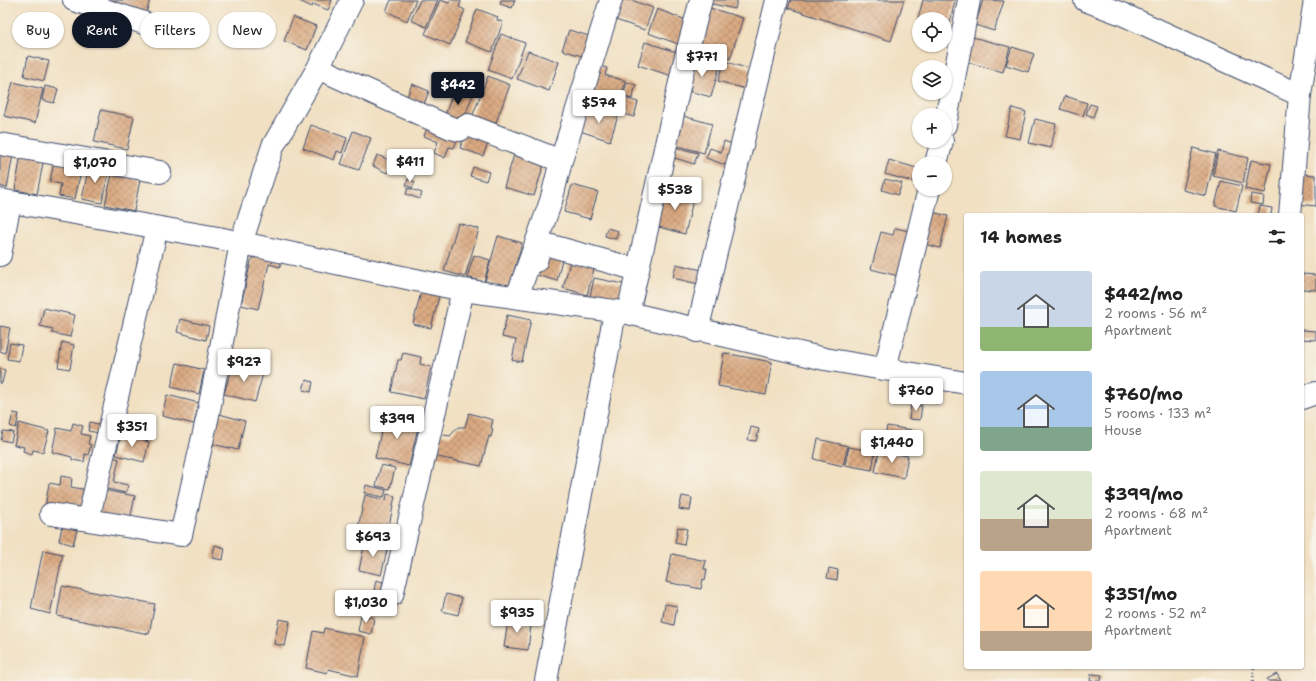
<!DOCTYPE html>
<html lang="en">
<head>
<meta charset="utf-8">
<style>
  :root { --surface:#fff; --page:#f6f6f6; --text:#222; --muted:#767676; --accent:#111827 }
  body { margin:0; font-family:"Shantell Sans",sans-serif; background:var(--page); color:var(--text); height:100vh; display:flex; flex-direction:column; font-size:15px; white-space:nowrap }
  * { box-sizing:border-box; margin:0 }
  p { font-size:13px; color:var(--muted) }
  .icon { flex:none; width:22px; height:22px; fill:none; stroke:currentColor; stroke-width:2; stroke-linecap:round; stroke-linejoin:round }
  .map { position:relative; flex:1; overflow:hidden }
  .drawer { position:absolute; left:964px; top:213px; width:340px; height:456px; display:flex; flex-direction:column; background:var(--surface); border-radius:4px; box-shadow:0 1px 3px #0004 }
  .drawer>* { flex:none }
  .banner { position:absolute; left:12px; top:12px; width:380px; height:36px; display:flex; gap:8px }
  .fabs { position:absolute; left:912px; top:12px; display:grid; gap:8px }
  .fabs a { display:grid; place-items:center; width:40px; height:40px; border-radius:50%; background:var(--surface); box-shadow:0 1px 3px #0004; font-size:20px }
  .price { position:absolute; translate:-50% -34px; padding:0 9px; border-radius:4px; background:#fff; color:#222; font-size:13px; line-height:26px; filter:drop-shadow(0 1px 2px #0008) }
  .price::after { content:''; position:absolute; left:50%; top:24px; width:12px; height:9px; margin-left:-6px; background:inherit; clip-path:polygon(0 0,100% 0,50% 100%) }
  .price.active { background:var(--accent); color:#fff }
  ul { padding:0; list-style:none }
  li { display:flex; align-items:center; gap:12px; height:100px; padding:0 16px }
  li span { display:grid; place-items:center; flex:none; width:112px; height:80px; border-radius:4px; color:#555 }
  li>.icon { margin-inline-start:auto }
  span .icon { width:48px; height:48px; fill:#fffc; stroke-width:1 }
  li b { font-size:17px }
  h2 { display:flex; justify-content:space-between; align-items:center; height:48px; padding:0 16px; font-size:17px }
  .tag { padding:0 14px; border-radius:18px; background:var(--surface); box-shadow:0 1px 3px #0004; font-size:14px; line-height:36px }
  .tag.active { background:var(--accent); color:#fff }
  .map>svg:first-child { display:block }
  .building { fill:url(#building-cross-hatch) }
  .lines { fill:none; stroke-linecap:round; stroke-linejoin:round }
  .minor-casing { stroke:#3b4a6d; stroke-width:24 }
  .path { stroke:#3b4a6d; stroke-width:2.5; stroke-dasharray:1 3; stroke-linecap:butt }
  .minor { stroke:#fff; stroke-width:22 }
</style>
</head>
<body>
<div class="map">
<svg width="1316" height="681" viewBox="0 0 1316 681">
  <defs>
    <pattern id="building-cross-hatch" width="8" height="8" patternUnits="userSpaceOnUse"><rect width="8" height="8" fill="#dbaa82"/><path d="M0 0l8 8M0 8l8-8" fill="none" stroke="#b18b6e"/></pattern>
  </defs>
  <rect width="100%" height="100%" fill="#f7f3e8"/>
  <filter id="ink" filterUnits="userSpaceOnUse"><feTurbulence type="fractalNoise" baseFrequency=".025" numOctaves="2"/><feDisplacementMap in="SourceGraphic" scale="8" xChannelSelector="R" yChannelSelector="G"/><feConvolveMatrix kernelMatrix="1 2 1 2 8 2 1 2 1" color-interpolation-filters="sRGB"/></filter>
  <filter id="wash" filterUnits="userSpaceOnUse"><feTurbulence type="fractalNoise" baseFrequency=".012" numOctaves="4" result="noise"/><feDisplacementMap in="SourceGraphic" scale="16" xChannelSelector="R" yChannelSelector="G"/><feGaussianBlur stdDeviation="0.9" result="paint"/><feColorMatrix in="noise" values="0 0 0 0 0 0 0 0 0 0 0 0 0 0 0 0 0 1.4 0 .05"/><feComposite in="paint" operator="in"/></filter>
  <g filter="url(#wash)">
    <rect width="100%" height="100%" fill="#f1e0c2"/>
    <g id="blocks">
      <path class="building" d="M 90,0 L 150,0 L 145,17 Z
        M 297,0 L 332,0 L 328,10 L 313,4 L 312,7 Z
        M 391,0 L 416,0 L 407,21 L 386,11 Z
        M 420,0 L 438,0 L 426,27 L 411,20 Z
        M 440,0 L 449,3 L 450,0 L 458,0 L 461,1 L 459,7 L 465,10 L 450,45 L 425,34 Z
        M 501,0 L 515,0 L 512,8 L 500,4 Z
        M 616,0 L 631,0 L 653,8 L 645,30 L 610,18 Z
        M 709,0 L 737,0 L 735,9 L 708,3 Z
        M 791,0 L 904,0 L 891,41 L 788,8 Z
        M 923,0 L 955,0 L 946,41 L 945,19 L 919,19 L 919,36 L 914,34 Z
        M 983,0 L 1004,1 L 994,31 L 975,25 Z
        M 707,7 L 743,18 L 730,59 L 694,48 Z
        M 477,9 L 498,17 L 497,20 L 503,22 L 492,52 L 465,42 Z
        M 657,9 L 689,21 L 681,45 L 648,33 Z
        M 293,17 L 316,26 L 307,50 L 284,41 Z
        M 569,30 L 589,36 L 582,56 L 562,50 Z
        M 501,34 L 525,43 L 512,79 L 488,70 Z
        M 965,35 L 1010,47 L 1003,72 L 959,60 Z
        M 645,42 L 680,53 L 672,76 L 638,65 Z
        M 1012,47 L 1034,54 L 1028,72 L 1006,65 Z
        M 528,51 L 559,62 L 549,91 L 517,79 Z
        M 28,56 L 49,61 L 44,81 L 24,76 Z
        M 694,58 L 720,65 L 711,97 L 685,90 Z
        M 724,61 L 755,71 L 749,90 L 718,81 Z
        M 599,66 L 607,68 L 605,75 L 626,81 L 617,107 L 588,98 Z
        M 488,76 L 510,85 L 493,130 L 470,122 Z
        M 13,82 L 43,89 L 35,123 L 4,116 Z
        M 627,82 L 636,85 L 632,99 L 623,96 Z
        M 412,84 L 429,91 L 424,104 L 407,97 Z
        M 45,86 L 58,89 L 54,103 L 42,100 Z
        M 455,87 L 473,94 L 462,124 L 444,118 Z
        M 1065,96 L 1087,103 L 1083,116 L 1060,109 Z
        M 621,97 L 638,102 L 634,117 L 617,112 Z
        M 1090,104 L 1097,106 L 1093,117 L 1086,114 Z
        M 588,106 L 618,116 L 610,141 L 580,131 Z
        M 1012,108 L 1026,112 L 1020,139 L 1005,136 Z
        M 101,110 L 134,117 L 127,149 L 94,142 Z
        M 683,116 L 712,124 L 704,153 L 675,145 Z
        M 1035,119 L 1056,124 L 1051,148 L 1029,143 Z
        M 429,123 L 459,135 L 454,148 L 449,147 L 445,158 L 434,153 L 438,142 L 424,136 Z
        M 311,125 L 347,138 L 342,153 L 337,151 L 334,160 L 303,148 Z
        M 468,127 L 491,135 L 483,156 L 460,148 Z
        M 353,131 L 371,138 L 359,170 L 341,164 Z
        M 724,141 L 738,146 L 731,167 L 706,158 L 710,148 L 721,152 Z
        M 675,147 L 698,153 L 694,164 L 672,157 Z
        M 1193,148 L 1216,154 L 1206,196 L 1183,190 Z
        M 1218,151 L 1248,158 L 1243,183 L 1213,176 Z
        M 0,153 L 13,155 L 7,188 L 0,186 Z
        M 21,154 L 44,158 L 37,194 L 15,190 Z
        M 377,155 L 392,161 L 387,173 L 373,166 Z
        M 514,155 L 544,164 L 534,196 L 504,187 Z
        M 889,160 L 917,168 L 913,182 L 885,174 Z
        M 1251,160 L 1271,164 L 1265,193 L 1245,189 Z
        M 54,161 L 82,166 L 75,199 L 59,196 L 61,184 L 50,182 Z
        M 89,165 L 109,170 L 102,203 L 82,199 Z
        M 473,167 L 489,172 L 486,181 L 470,176 Z
        M 112,174 L 140,180 L 134,211 L 105,205 Z
        M 1299,174 L 1316,175 L 1316,206 L 1297,204 Z
        M 408,179 L 415,182 L 412,188 L 406,185 Z
        M 885,179 L 902,183 L 898,195 L 882,190 Z
        M 1221,181 L 1242,186 L 1236,211 L 1215,206 Z
        M 572,185 L 598,192 L 590,219 L 564,212 Z
        M 408,188 L 422,193 L 420,199 L 406,194 Z
        M 664,189 L 694,196 L 685,234 L 655,226 Z
        M 1251,194 L 1264,196 L 1263,205 L 1250,203 Z
        M 1260,206 L 1272,208 L 1271,215 L 1258,215 Z
        M 928,211 L 948,216 L 940,248 L 920,243 Z
        M 458,223 L 479,229 L 465,277 L 444,271 Z
        M 607,228 L 618,231 L 616,239 L 605,236 Z
        M 895,228 L 910,231 L 898,276 L 871,269 L 881,232 L 893,235 Z
        M 498,236 L 522,243 L 509,288 L 485,281 Z
        M 543,253 L 562,259 L 557,281 L 537,275 Z
        M 474,255 L 490,260 L 484,282 L 467,277 Z
        M 255,256 L 282,261 L 280,267 L 269,264 L 258,309 L 241,305 L 251,261 Z
        M 571,258 L 595,265 L 587,295 L 563,288 Z
        M 676,264 L 706,271 L 703,285 L 673,278 Z
        M 1302,274 L 1316,275 L 1316,290 L 1302,289 Z
        M 594,278 L 623,284 L 619,307 L 589,301 Z
        M 422,288 L 440,293 L 431,328 L 413,324 Z
        M 44,308 L 75,315 L 70,337 L 52,333 L 53,329 L 40,326 Z
        M 507,315 L 531,320 L 522,362 L 512,360 L 516,340 L 502,337 Z
        M 180,319 L 209,326 L 206,340 L 177,332 Z
        M 0,326 L 10,328 L 5,353 L 0,351 Z
        M 1302,330 L 1316,331 L 1316,340 L 1302,339 Z
        M 62,342 L 74,345 L 70,369 L 58,367 Z
        M 10,343 L 22,345 L 19,361 L 7,359 Z
        M 403,353 L 421,357 L 420,364 L 431,367 L 424,399 L 391,392 L 398,360 L 401,360 Z
        M 724,353 L 772,362 L 766,395 L 718,386 Z
        M 177,363 L 204,370 L 199,394 L 171,387 Z
        M 245,365 L 264,370 L 255,402 L 224,394 L 232,367 L 244,370 Z
        M 0,368 L 5,370 L 2,383 L 0,383 Z
        M 306,380 L 313,382 L 311,392 L 303,390 Z
        M 918,393 L 925,394 L 923,404 L 916,403 Z
        M 167,395 L 199,403 L 194,424 L 162,416 Z
        M 911,405 L 922,406 L 920,420 L 909,419 Z
        M 13,413 L 19,414 L 16,428 L 10,426 Z
        M 469,413 L 493,420 L 491,428 L 493,429 L 491,437 L 489,436 L 481,466 L 433,456 L 438,434 L 450,436 L 458,427 L 465,427 Z
        M 219,414 L 245,421 L 238,450 L 212,444 Z
        M 385,415 L 419,423 L 409,466 L 375,458 Z
        M 90,422 L 101,425 L 99,433 L 88,431 Z
        M 19,423 L 49,431 L 43,452 L 33,450 L 32,454 L 23,451 L 24,447 L 14,445 Z
        M 73,423 L 83,426 L 81,434 L 90,436 L 88,444 L 91,445 L 88,455 L 85,454 L 84,462 L 72,460 L 72,457 L 52,452 L 57,428 L 71,431 Z
        M 887,426 L 912,430 L 908,452 L 883,447 Z
        M 751,427 L 759,429 L 756,441 L 748,440 Z
        M 134,429 L 146,432 L 144,440 L 132,436 Z
        M 3,431 L 13,432 L 11,442 L 1,440 Z
        M 121,435 L 149,442 L 144,462 L 116,455 Z
        M 818,439 L 848,446 L 843,466 L 814,459 Z
        M 849,447 L 875,452 L 872,470 L 845,465 Z
        M 879,451 L 908,456 L 904,478 L 875,472 Z
        M 110,456 L 119,459 L 114,482 L 128,485 L 126,493 L 103,488 Z
        M 381,465 L 395,468 L 390,489 L 376,486 Z
        M 61,476 L 72,478 L 71,487 L 87,490 L 83,515 L 45,508 L 49,483 L 60,485 Z
        M 366,485 L 386,490 L 384,497 L 364,493 Z
        M 103,490 L 135,496 L 130,520 L 99,514 Z
        M 387,494 L 395,496 L 387,536 L 369,533 L 367,539 L 352,536 L 353,527 L 358,528 L 365,495 L 386,500 Z
        M 682,496 L 692,498 L 690,511 L 679,509 Z
        M 63,522 L 78,526 L 73,545 L 59,541 Z
        M 678,527 L 687,529 L 684,545 L 675,543 Z
        M 365,542 L 388,546 L 381,575 L 359,570 Z
        M 215,545 L 225,548 L 223,560 L 212,558 Z
        M 43,550 L 63,554 L 50,614 L 31,609 Z
        M 672,554 L 706,561 L 704,569 L 707,569 L 705,580 L 703,579 L 701,589 L 666,582 Z
        M 829,568 L 838,570 L 837,580 L 827,578 Z
        M 376,580 L 383,582 L 381,592 L 374,590 Z
        M 62,586 L 155,604 L 149,634 L 57,616 Z
        M 446,594 L 462,598 L 458,615 L 442,611 Z
        M 665,604 L 677,606 L 674,625 L 662,622 Z
        M 509,614 L 522,616 L 521,624 L 531,625 L 528,650 L 504,647 Z
        M 361,615 L 374,618 L 371,634 L 358,631 Z
        M 279,619 L 290,621 L 285,646 L 274,644 Z
        M 324,628 L 365,637 L 358,676 L 328,669 L 327,673 L 306,668 L 313,631 L 323,633 Z
        M 1091,674 L 1102,675 L 1101,681 L 1090,681 Z
        M 1277,674 L 1281,681 L 1268,681 L 1267,679 Z"/>
    </g>
  </g>
  <g filter="url(#ink)">
    <use href="#blocks" fill-opacity="0" stroke="#3b4a6d" stroke-width="1"/>
    <g class="lines">
      <g class="minor-casing">
        <path id="minor" d="M 74,0 L 144,23
          M 1085,0 L 1122,14 L 1300,95
          M 318,68 L 451,128 L 460,130 L 468,125 L 561,161
          M 945,125 L 969,0
          M 0,144 L 160,172
          M 936,163 L 942,141
          M 0,200 L 218,238 L 463,290 L 628,313 L 825,359 L 966,383
          M 1290,215 L 1300,95 L 1315,0
          M 0,255 L 10,202
          M 536,261 L 541,243 L 638,270
          M 517,297 L 551,201 L 561,161 L 611,0
          M 628,313 L 685,60 L 701,0
          M 697,331 L 777,0
          M 885,369 L 929,189
          M 1302,398 L 1316,393
          M 51,514 L 88,520 L 157,228
          M 88,520 L 181,535 L 208,415 L 241,243 L 273,146 L 318,68 L 352,0
          M 392,595 L 463,290
          M 546,681 L 615,312"/>
      </g>
      <path class="path" d="M 1253,681 L 1254,667"/>
      <use href="#minor" class="minor"/>
    </g>
  </g>
</svg>
<div class="fabs">
<a><svg class="icon" aria-label="locate" viewBox="0 0 24 24"><circle cx="12" cy="12" r="6"/><path d="M12 2v4M12 18v4M2 12h4M18 12h4"/></svg></a>
<a><svg class="icon" aria-label="layers" viewBox="0 0 24 24"><path d="M12 4l9 5-9 5-9-5zM3 14l9 5 9-5"/></svg></a>
<a>+</a>
<a>−</a>
</div>
<b class="price" style="left:702px;top:78px">$771</b>
<b class="price active" style="left:458px;top:106px">$442</b>
<b class="price" style="left:599px;top:124px">$574</b>
<b class="price" style="left:410px;top:183px">$411</b>
<b class="price" style="left:95px;top:184px">$1,070</b>
<b class="price" style="left:675px;top:211px">$538</b>
<b class="price" style="left:244px;top:383px">$927</b>
<b class="price" style="left:916px;top:412px">$760</b>
<b class="price" style="left:397px;top:440px">$399</b>
<b class="price" style="left:132px;top:448px">$351</b>
<b class="price" style="left:892px;top:464px">$1,440</b>
<b class="price" style="left:373px;top:558px">$693</b>
<b class="price" style="left:366px;top:624px">$1,030</b>
<b class="price" style="left:517px;top:634px">$935</b>
<div class="banner">
<a class="tag">Buy</a>
<a class="tag active">Rent</a>
<a class="tag">Filters</a>
<a class="tag">New</a>
</div>
<section class="drawer">
<h2>14 homes<svg class="icon" aria-label="filters" viewBox="0 0 24 24"><path d="M4 7h16M4 17h16"/><circle cx="9" cy="7" r="2"/><circle cx="15" cy="17" r="2"/></svg></h2>
<ul>
<li><span style="background:linear-gradient(#c9d6e8 70%,#8fb573 0)"><svg class="icon" aria-label="home" viewBox="0 0 24 24"><path d="M3 11l9-7 9 7M6 9v11h12V9"/></svg></span><div><b>$442/mo</b><p>2 rooms · 56 m²</p><p>Apartment</p></div></li>
<li><span style="background:linear-gradient(#a9c7e8 70%,#7fa58c 0)"><svg class="icon" aria-label="home" viewBox="0 0 24 24"><path d="M3 11l9-7 9 7M6 9v11h12V9"/></svg></span><div><b>$760/mo</b><p>5 rooms · 133 m²</p><p>House</p></div></li>
<li><span style="background:linear-gradient(#dfe7d0 60%,#b9a48a 0)"><svg class="icon" aria-label="home" viewBox="0 0 24 24"><path d="M3 11l9-7 9 7M6 9v11h12V9"/></svg></span><div><b>$399/mo</b><p>2 rooms · 68 m²</p><p>Apartment</p></div></li>
<li><span style="background:linear-gradient(#ffd9b3 75%,#b9a48a 0)"><svg class="icon" aria-label="home" viewBox="0 0 24 24"><path d="M3 11l9-7 9 7M6 9v11h12V9"/></svg></span><div><b>$351/mo</b><p>2 rooms · 52 m²</p><p>Apartment</p></div></li>
</ul>
</section>
</div>
</body>
</html>
